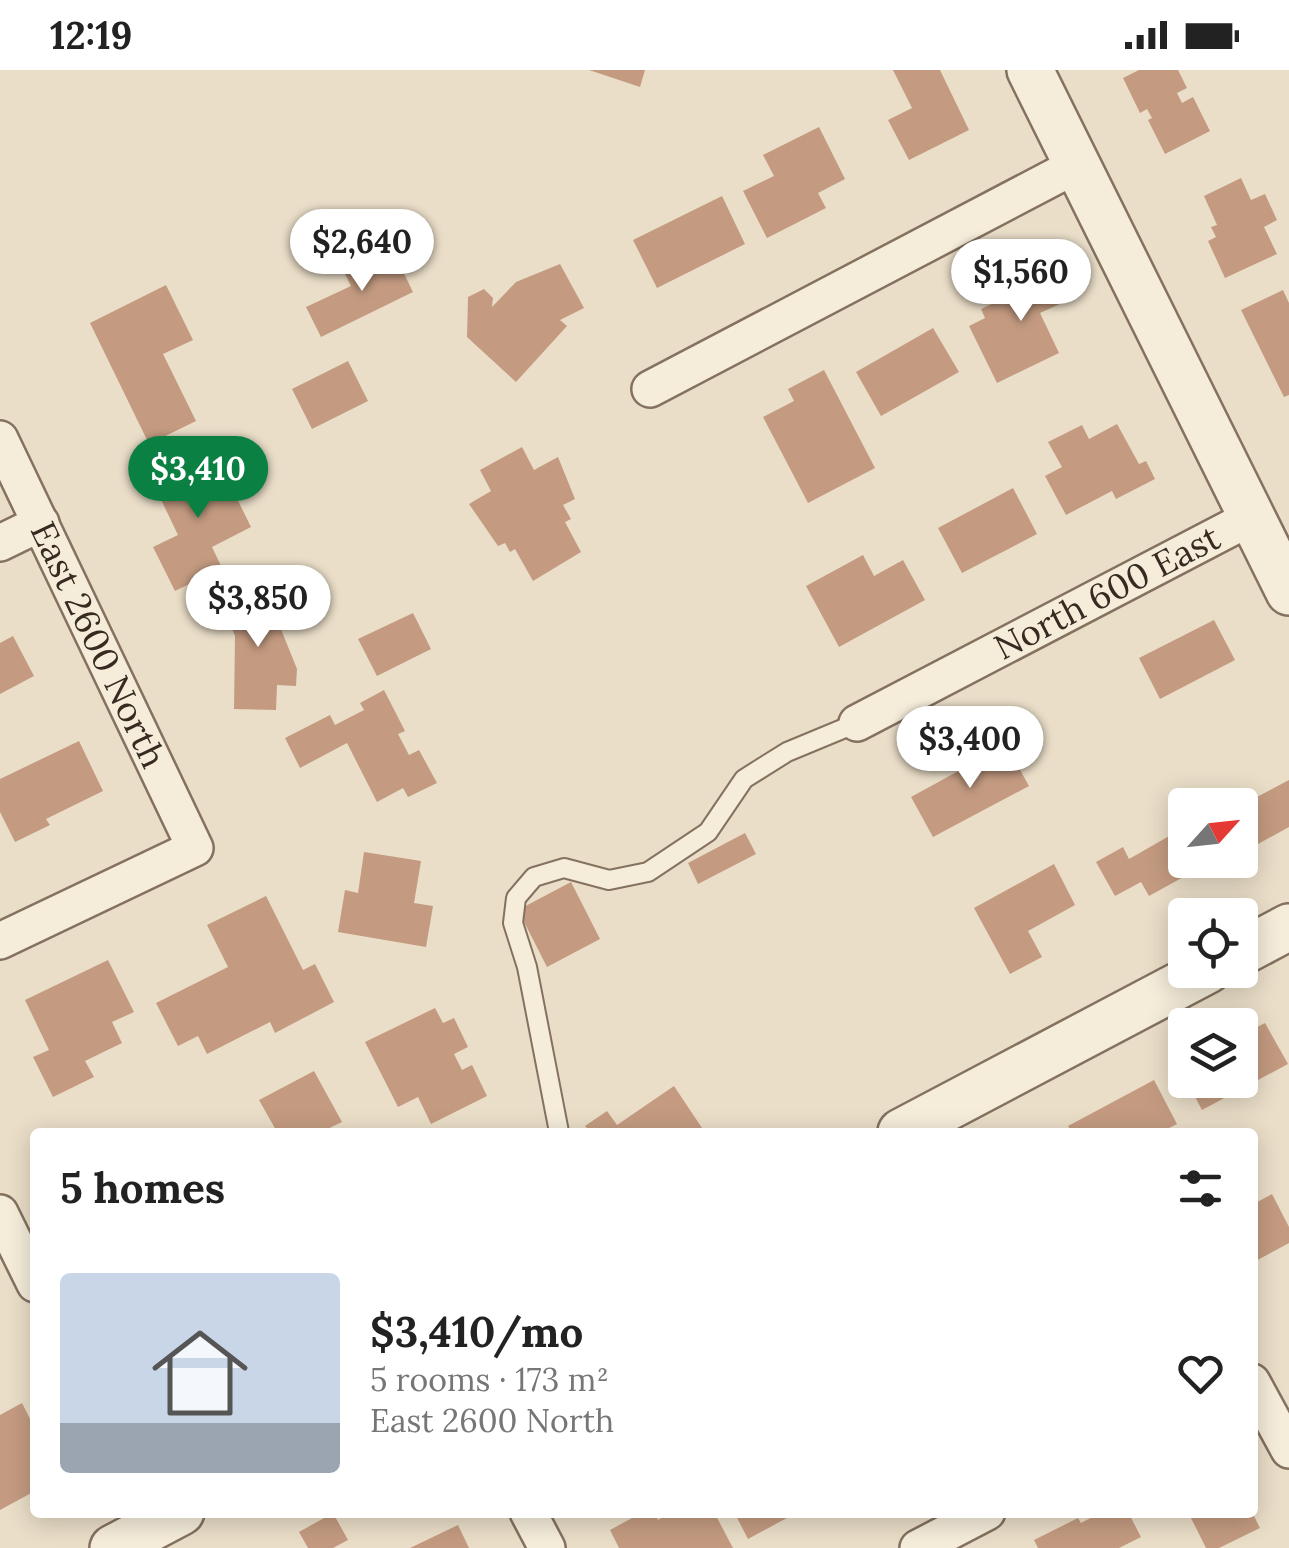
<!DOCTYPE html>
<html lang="en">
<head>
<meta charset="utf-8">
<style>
  :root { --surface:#fff; --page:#f2f2f2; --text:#222; --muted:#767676; --line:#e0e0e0; --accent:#0b8043 }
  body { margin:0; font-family:Lora,serif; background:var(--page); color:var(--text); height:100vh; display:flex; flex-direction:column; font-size:38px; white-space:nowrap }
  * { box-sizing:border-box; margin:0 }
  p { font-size:32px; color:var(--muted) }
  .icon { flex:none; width:55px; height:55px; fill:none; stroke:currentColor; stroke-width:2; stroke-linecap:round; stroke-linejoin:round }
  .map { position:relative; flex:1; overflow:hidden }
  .sheet { position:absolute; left:30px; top:1058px; width:1228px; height:390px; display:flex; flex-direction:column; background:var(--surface); border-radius:10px; box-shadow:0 5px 25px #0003 }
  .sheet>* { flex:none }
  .needle { width:65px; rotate:63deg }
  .tools { position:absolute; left:1168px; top:718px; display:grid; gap:20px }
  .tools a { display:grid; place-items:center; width:90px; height:90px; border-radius:10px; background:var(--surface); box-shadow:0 5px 25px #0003; font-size:50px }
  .price { position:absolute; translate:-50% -85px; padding:0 22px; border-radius:35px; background:#fff; color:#222; font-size:32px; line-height:65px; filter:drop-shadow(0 2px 5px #0008) }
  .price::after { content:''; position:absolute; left:50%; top:60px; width:30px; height:22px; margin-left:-15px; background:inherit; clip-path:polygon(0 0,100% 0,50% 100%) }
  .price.active { background:var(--accent); color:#fff }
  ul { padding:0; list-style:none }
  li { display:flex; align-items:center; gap:30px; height:250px; padding:0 30px }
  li+li { border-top:2px solid var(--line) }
  li span { display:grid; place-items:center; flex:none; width:280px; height:200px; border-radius:10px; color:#555 }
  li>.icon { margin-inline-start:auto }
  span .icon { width:120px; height:120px; fill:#fffc; stroke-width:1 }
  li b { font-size:42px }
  h2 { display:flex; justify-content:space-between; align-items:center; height:120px; padding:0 30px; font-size:42px }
  .status { display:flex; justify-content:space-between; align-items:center; height:70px; padding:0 50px; background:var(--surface); direction:ltr }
  .status svg { height:28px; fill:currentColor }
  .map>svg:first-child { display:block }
  .building { fill:#c49b81 }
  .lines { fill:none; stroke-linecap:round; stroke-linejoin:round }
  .service-casing { stroke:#84715f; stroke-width:22 }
  .minor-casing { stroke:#84715f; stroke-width:40 }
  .tertiary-casing { stroke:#84715f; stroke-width:50 }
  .service { stroke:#f5ecda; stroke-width:18 }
  .minor { stroke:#f5ecda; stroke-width:35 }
  .tertiary { stroke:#f5ecda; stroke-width:45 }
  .labels { text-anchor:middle; stroke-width:8; stroke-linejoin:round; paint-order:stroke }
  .street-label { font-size:35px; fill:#362a21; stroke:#f2e9d6 }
</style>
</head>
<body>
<div class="status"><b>12:19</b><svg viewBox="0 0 49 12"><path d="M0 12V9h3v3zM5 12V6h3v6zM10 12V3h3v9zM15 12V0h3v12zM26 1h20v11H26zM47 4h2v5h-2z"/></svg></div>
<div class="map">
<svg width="1289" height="1478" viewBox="0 0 1289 1478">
  <rect width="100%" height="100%" fill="#eadec8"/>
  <path class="building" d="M 589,0 L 645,0 L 640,17 Z
    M 893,0 L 940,0 L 969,60 L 909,90 L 888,50 L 912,38 Z
    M 1139,0 L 1178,0 L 1187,18 L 1177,23 L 1182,33 L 1193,27 L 1210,61 L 1165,84 L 1148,50 L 1152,48 L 1147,39 L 1140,43 L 1123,8 Z
    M 819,57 L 845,109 L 818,123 L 826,138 L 767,168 L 743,121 L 774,106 L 763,85 Z
    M 1241,108 L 1251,130 L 1265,124 L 1277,150 L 1264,157 L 1277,184 L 1225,208 L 1208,171 L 1216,167 L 1211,157 L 1217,155 L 1204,126 Z
    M 722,126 L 745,174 L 657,218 L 633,170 Z
    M 392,179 L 413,222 L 321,267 L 306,237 L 351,216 L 344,202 Z
    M 1055,193 L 1073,228 L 1040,243 L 1059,283 L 997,313 L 969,256 L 985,248 L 981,239 L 1007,227 L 1003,219 Z
    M 560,194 L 584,238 L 560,250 L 567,256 L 516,312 L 467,267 L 468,227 L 484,219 L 493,228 L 492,237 L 516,212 Z
    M 166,215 L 193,270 L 163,284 L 196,351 L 149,374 L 90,253 Z
    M 1283,220 L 1289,233 L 1289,325 L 1284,327 L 1241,240 Z
    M 933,258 L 959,302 L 881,346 L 856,302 Z
    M 348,291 L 368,331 L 312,359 L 292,319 Z
    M 824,300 L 875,398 L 808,433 L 763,347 L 794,331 L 788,319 Z
    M 1117,354 L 1139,394 L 1146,391 L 1155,409 L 1116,429 L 1112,421 L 1066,445 L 1045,406 L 1062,397 L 1048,372 L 1082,355 L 1089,369 Z
    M 522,377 L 534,400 L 558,387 L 575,429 L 563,435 L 571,449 L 565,452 L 581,482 L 533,511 L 515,479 L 510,482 L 505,473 L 498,476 L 469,434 L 491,421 L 480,400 Z
    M 215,384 L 251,457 L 212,477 L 222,498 L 175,521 L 153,477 L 178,465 L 154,415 Z
    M 1013,418 L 1037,464 L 962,503 L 938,458 Z
    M 863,485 L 874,506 L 903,490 L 925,530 L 839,577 L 806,516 Z
    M 262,512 L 297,599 L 296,616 L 277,615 L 276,640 L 234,639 L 235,566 L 221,529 Z
    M 413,543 L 431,579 L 377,606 L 358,569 Z
    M 1214,550 L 1235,590 L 1160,629 L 1139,588 Z
    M 13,566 L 34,606 L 0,624 L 0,573 Z
    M 384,620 L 405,661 L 398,664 L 409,685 L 419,680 L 437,713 L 408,727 L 403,718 L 377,732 L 347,673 L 300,698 L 285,668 L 330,645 L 335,655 L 364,640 L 360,633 Z
    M 79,671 L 103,721 L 46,749 L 50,755 L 15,772 L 0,742 L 0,709 Z
    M 1006,675 L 1029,716 L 933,767 L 911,727 Z
    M 1289,710 L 1289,757 L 1240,784 L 1240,736 Z
    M 1185,757 L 1185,790 L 1202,790 L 1205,795 L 1149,826 L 1141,812 L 1115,826 L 1096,792 L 1123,777 L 1129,789 Z
    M 745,763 L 756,784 L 698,814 L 688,793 Z
    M 364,782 L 421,791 L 414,833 L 433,836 L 426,877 L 338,862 L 345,820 L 358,823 Z
    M 1054,794 L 1075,835 L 1028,861 L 1042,887 L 1010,904 L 974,838 Z
    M 571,812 L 600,869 L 547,897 L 518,840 Z
    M 266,826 L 303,900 L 315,894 L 334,932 L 275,963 L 270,952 L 207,984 L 198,966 L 178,976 L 156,933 L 228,897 L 207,855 Z
    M 108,890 L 134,942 L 112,952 L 122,973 L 85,991 L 94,1007 L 53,1027 L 33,987 L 49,980 L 25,930 Z
    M 435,938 L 443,953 L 454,948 L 468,977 L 454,984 L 462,1000 L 472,995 L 487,1026 L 431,1054 L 418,1027 L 398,1037 L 365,972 Z
    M 1265,953 L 1288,994 L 1202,1040 L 1186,1010 L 1240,1010 L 1240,966 Z
    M 314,1001 L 342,1052 L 321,1062 L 277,1062 L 259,1030 Z
    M 1154,1010 L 1177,1054 L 1161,1062 L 1072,1062 L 1068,1056 Z
    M 674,1016 L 702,1058 L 696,1062 L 590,1062 L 585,1056 L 607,1041 L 617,1055 Z
    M 1272,1124 L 1289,1157 L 1289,1173 L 1252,1193 L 1252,1135 Z
    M 22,1333 L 35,1359 L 35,1421 L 0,1440 L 0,1345 Z
    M 643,1442 L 654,1442 L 658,1450 L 671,1442 L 714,1442 L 733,1478 L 619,1478 L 610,1460 Z
    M 734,1442 L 798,1442 L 748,1469 Z
    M 1102,1442 L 1128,1442 L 1141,1467 L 1119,1478 L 1038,1478 L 1034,1470 L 1078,1448 L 1081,1453 Z
    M 1188,1442 L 1252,1442 L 1260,1458 L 1219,1478 L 1206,1478 Z
    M 333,1443 L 348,1470 L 333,1478 L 308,1478 L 299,1462 Z
    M 458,1455 L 469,1478 L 410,1478 Z"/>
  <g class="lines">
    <g class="service-casing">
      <path id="service" d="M 559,1062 L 527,897 L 513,853 L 516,828 L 534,807 L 564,798 L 609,810 L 648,802 L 708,762 L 744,709 L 787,682 L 857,653"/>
    </g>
    <g class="minor-casing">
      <g id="minor">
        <path d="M 650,319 L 1077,95"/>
        <path id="s1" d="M 0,369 L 195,778 L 0,871"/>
        <path d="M 0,473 L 41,453"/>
        <path id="s2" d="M 857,653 L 1252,447"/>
        <path d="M 0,1143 L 35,1214"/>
        <path d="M 1252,1312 L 1289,1380"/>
        <path d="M 528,1442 L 547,1478"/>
        <path d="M 918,1478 L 987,1442"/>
      </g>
    </g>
    <g class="tertiary-casing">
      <path id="tertiary" d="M 1030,0 L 1289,522
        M 1240,883 L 1289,857
        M 901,1062 L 1208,900
        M 113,1478 L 181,1442"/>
    </g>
    <use href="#service" class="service"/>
    <use href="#minor" class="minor"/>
    <use href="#tertiary" class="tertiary"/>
  </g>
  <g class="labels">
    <g class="street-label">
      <text dy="12" stroke="none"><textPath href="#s2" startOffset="282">North 600 East</textPath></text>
      <text dy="12" stroke="none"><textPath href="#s1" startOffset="228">East 2600 North</textPath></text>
    </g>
  </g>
</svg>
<div class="tools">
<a><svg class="needle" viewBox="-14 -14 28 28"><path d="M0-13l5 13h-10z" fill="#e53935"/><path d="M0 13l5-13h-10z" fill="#767676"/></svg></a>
<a><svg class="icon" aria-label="locate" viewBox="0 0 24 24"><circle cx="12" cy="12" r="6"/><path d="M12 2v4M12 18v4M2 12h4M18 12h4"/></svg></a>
<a><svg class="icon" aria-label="layers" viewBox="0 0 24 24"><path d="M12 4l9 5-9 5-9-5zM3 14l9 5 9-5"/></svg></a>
</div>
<b class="price" style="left:362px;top:224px">$2,640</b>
<b class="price" style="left:1021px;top:254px">$1,560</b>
<b class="price active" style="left:198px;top:451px">$3,410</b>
<b class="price" style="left:258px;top:580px">$3,850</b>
<b class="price" style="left:970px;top:721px">$3,400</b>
<section class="sheet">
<h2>5 homes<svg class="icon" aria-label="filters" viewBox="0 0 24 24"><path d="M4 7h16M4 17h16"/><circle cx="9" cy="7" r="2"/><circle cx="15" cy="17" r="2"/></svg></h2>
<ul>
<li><span style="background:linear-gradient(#c9d6e8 75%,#9aa5b1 0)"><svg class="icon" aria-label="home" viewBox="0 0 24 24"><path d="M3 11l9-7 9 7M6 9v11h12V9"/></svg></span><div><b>$3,410/mo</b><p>5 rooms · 173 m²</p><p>East 2600 North</p></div><svg class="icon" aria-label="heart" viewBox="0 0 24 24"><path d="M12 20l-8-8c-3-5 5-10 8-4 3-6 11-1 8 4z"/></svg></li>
</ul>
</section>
</div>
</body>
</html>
